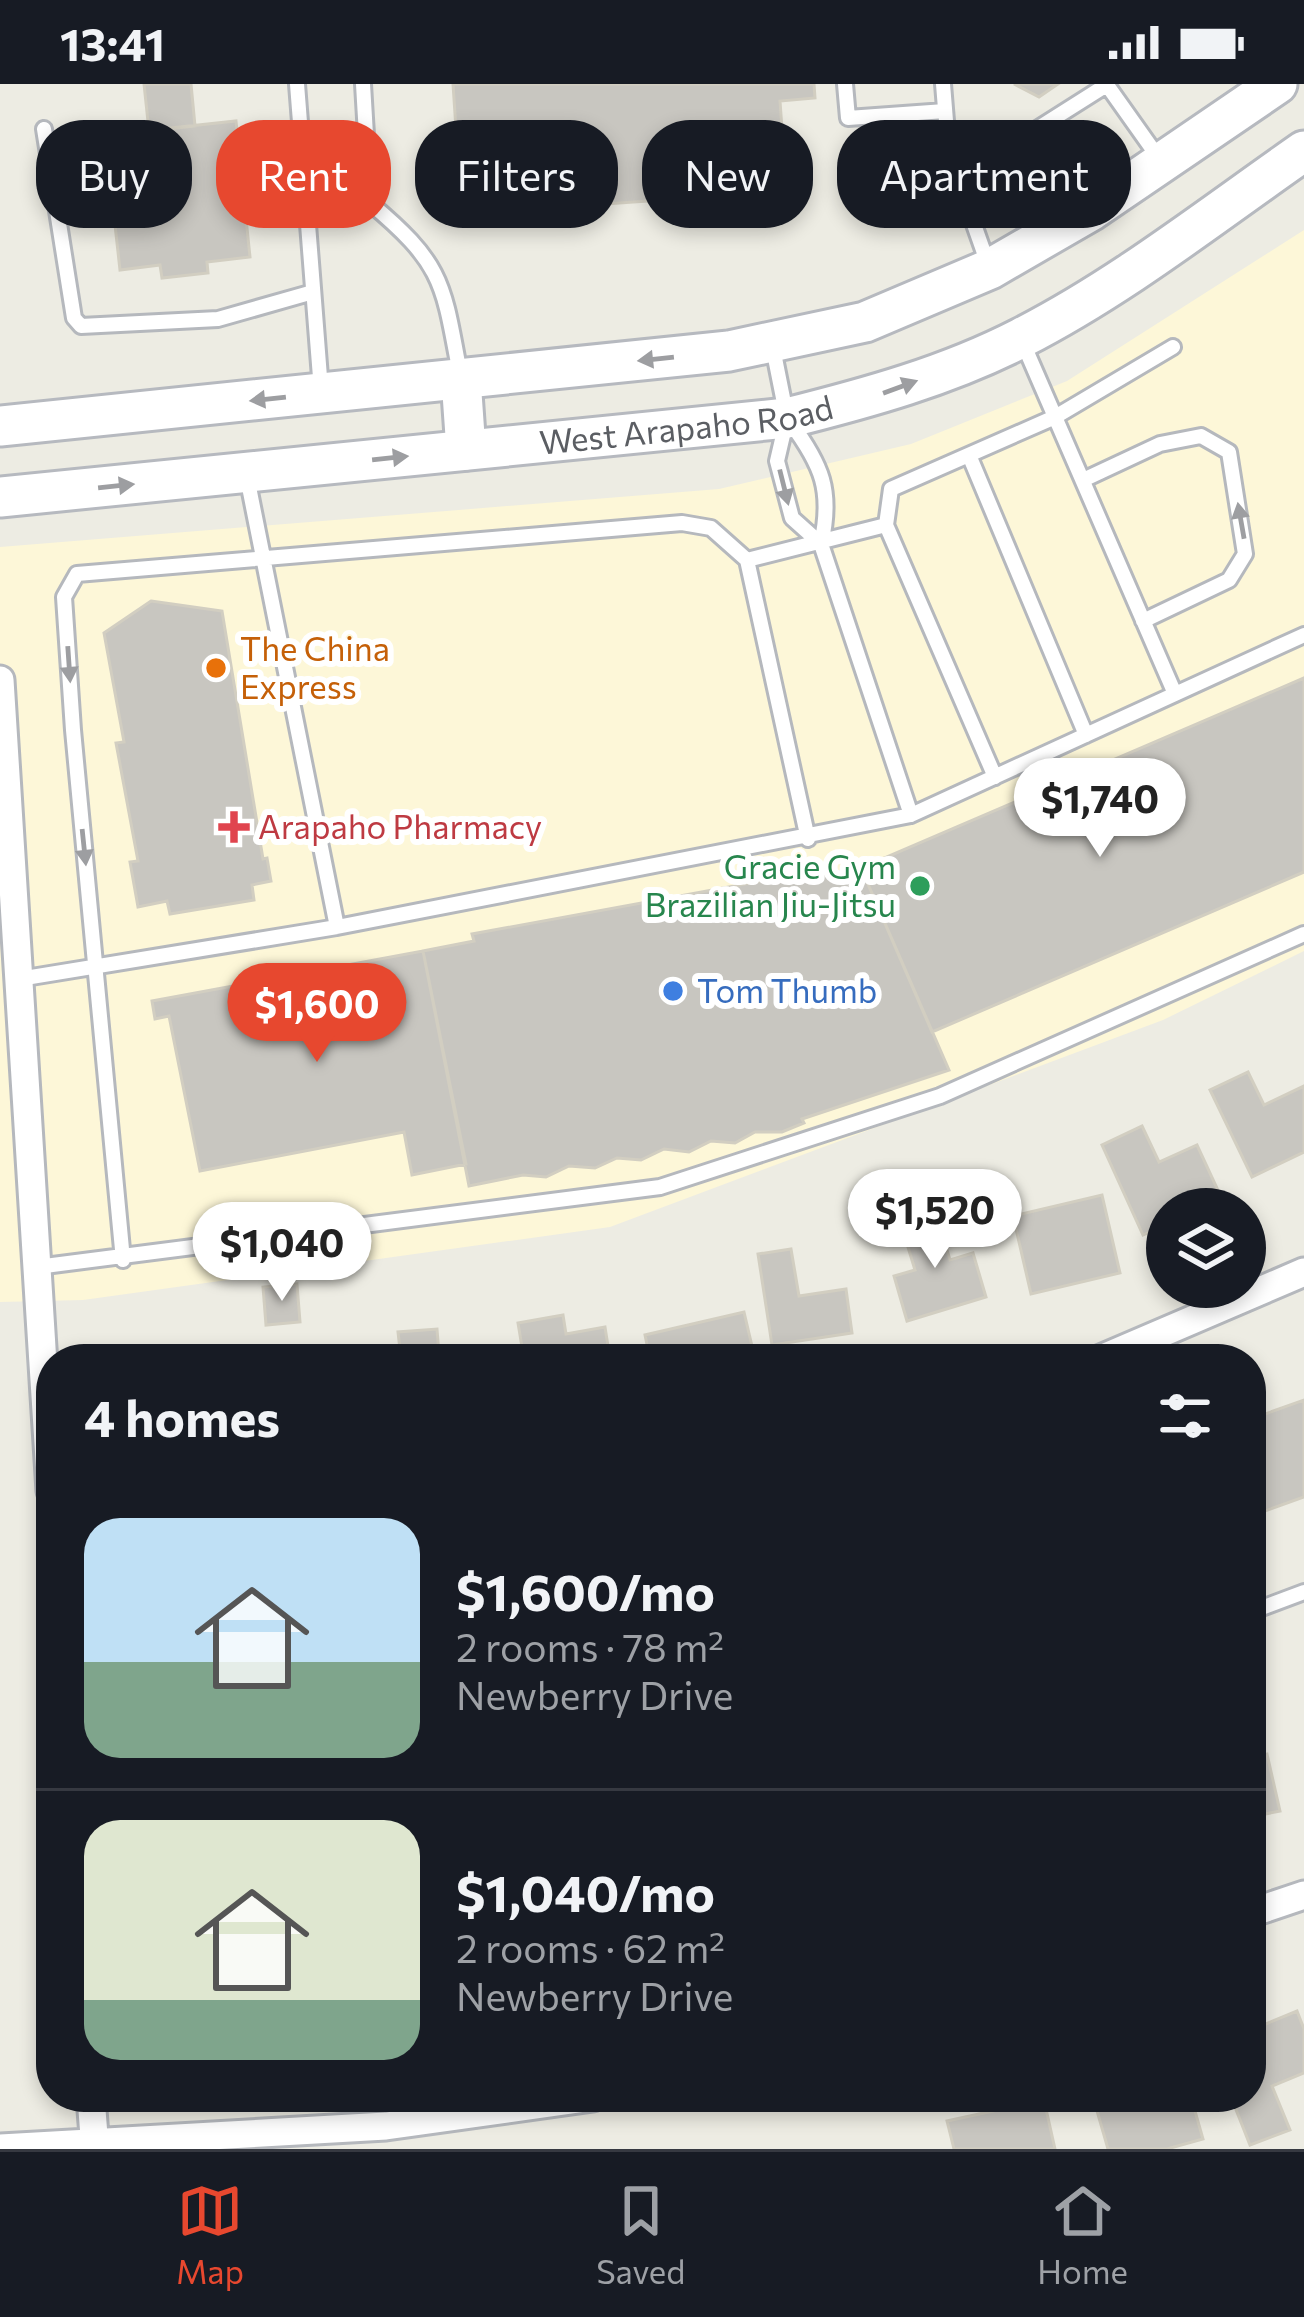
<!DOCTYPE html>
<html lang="en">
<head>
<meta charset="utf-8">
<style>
  :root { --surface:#171b24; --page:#242831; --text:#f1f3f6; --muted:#9ea1a6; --line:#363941; --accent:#e7482f }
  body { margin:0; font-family:Commissioner,sans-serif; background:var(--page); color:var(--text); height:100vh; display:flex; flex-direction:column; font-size:45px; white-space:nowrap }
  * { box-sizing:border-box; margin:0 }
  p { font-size:39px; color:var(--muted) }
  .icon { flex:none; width:66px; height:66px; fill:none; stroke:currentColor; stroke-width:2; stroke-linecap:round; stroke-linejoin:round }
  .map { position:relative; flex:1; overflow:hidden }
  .sheet { position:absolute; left:36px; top:1260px; width:1230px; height:768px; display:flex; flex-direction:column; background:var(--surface); border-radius:48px; box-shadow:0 6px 18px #0003 }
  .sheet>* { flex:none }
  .guide { position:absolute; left:36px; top:36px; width:1233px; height:108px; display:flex; gap:24px }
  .buttons { position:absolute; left:1146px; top:1104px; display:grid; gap:24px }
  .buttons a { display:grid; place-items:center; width:120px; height:120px; border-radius:50%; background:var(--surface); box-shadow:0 6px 18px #0003; font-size:60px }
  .price { position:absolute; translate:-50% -102px; padding:0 27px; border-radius:42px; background:#fff; color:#222; font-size:39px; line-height:78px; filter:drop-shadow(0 3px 6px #0008) }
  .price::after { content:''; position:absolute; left:50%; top:72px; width:36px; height:27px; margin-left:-18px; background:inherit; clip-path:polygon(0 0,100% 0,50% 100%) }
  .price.active { background:var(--accent); color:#fff }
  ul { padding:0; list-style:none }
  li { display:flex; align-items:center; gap:36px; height:300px; padding:0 48px }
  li+li { border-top:3px solid var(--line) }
  li span { display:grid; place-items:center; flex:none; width:336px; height:240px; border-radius:36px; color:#555 }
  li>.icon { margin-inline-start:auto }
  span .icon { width:144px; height:144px; fill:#fffc; stroke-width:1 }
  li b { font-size:51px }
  h2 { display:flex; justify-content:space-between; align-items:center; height:144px; padding:0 48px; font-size:51px }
  .chip { padding:0 42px; border-radius:48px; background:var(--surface); box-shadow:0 6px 18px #0003; font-size:42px; line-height:108px }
  .chip.active { background:var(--accent); color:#fff }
  .status { display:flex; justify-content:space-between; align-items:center; height:84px; padding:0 60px; background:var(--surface); direction:ltr }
  .status svg { height:33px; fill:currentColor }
  .dock { display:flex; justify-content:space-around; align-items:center; height:168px; border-top:3px solid var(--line); background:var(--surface); font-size:33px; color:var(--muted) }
  .dock a { display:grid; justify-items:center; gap:6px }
  .dock .active { color:var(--accent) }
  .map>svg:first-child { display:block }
  .commercial { fill:#fdf7d8 }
  .building { fill:#c8c6c0; stroke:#d2cec1; stroke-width:3 }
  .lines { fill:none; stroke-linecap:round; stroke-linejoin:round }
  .lane-casing { stroke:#b5b8bd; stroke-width:20 }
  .street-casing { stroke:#b5b8bd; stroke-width:33 }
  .secondary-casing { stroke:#b6b9bf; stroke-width:45 }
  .lane { stroke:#fff; stroke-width:14 }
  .street { stroke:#fff; stroke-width:27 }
  .secondary { stroke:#fff; stroke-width:39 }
  .oneway { fill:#9d9ea1 }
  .food-dot { fill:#e8710a; stroke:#fff; stroke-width:4.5 }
  .health-dot { fill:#e0444e; stroke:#fff; stroke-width:4.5 }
  .leisure-dot { fill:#2e9e5b; stroke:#fff; stroke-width:4.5 }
  .shop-dot { fill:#3f7fe0; stroke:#fff; stroke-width:4.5 }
  .labels { text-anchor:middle; stroke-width:12; stroke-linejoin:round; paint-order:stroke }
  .street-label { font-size:33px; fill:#5b5e63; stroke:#fff }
  .food-label { font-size:33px; fill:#c56008; stroke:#fff; text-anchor:start }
  .health-label { font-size:33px; fill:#be3a42; stroke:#fff; text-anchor:start }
  .leisure-label { font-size:33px; fill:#27864d; stroke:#fff; text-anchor:end }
  .shop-label { font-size:33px; fill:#366cbe; stroke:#fff; text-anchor:start }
</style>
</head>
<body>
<div class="status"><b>13:41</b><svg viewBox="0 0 49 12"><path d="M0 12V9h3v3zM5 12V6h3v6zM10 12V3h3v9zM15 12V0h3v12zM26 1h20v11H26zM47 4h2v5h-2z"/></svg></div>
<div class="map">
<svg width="1304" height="2065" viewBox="0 0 1304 2065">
  <rect width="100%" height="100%" fill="#edece3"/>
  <path class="commercial" d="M 1304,146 L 1304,867 L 1163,936 L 610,1143 L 83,1216 L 0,1218 L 0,463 L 719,405 L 911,360 L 1067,297 Z"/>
  <path class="building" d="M 144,0 L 191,0 L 195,42 L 149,47 Z
    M 453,0 L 814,0 L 815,14 L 780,17 L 782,45 L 744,48 L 748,110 L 577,122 L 576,107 L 461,115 L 460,101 L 446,102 L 444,76 L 458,75 Z
    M 1014,0 L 1058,0 L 1039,13 Z
    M 236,37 L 250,173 L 207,178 L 208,189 L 162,194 L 160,181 L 120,186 L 105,51 Z
    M 151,517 L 222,527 L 263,775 L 267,774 L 271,797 L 252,801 L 254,816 L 170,830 L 167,817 L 138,823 L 130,778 L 138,777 L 116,659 L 124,658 L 104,549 Z
    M 1304,594 L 1304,788 L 932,948 L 861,784 Z
    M 861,784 L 949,986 L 802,1035 L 804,1039 L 782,1048 L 755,1048 L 735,1059 L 711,1057 L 689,1068 L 664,1065 L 641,1076 L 617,1074 L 595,1084 L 569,1082 L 546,1093 L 523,1091 L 469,1102 L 423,867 L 474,857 L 472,850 L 811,788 L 812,794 Z
    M 423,867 L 466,1080 L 412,1091 L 404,1048 L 200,1087 L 169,932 L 155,935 L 152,917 Z
    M 1248,988 L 1264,1021 L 1304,1002 L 1304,1068 L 1252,1093 L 1210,1006 Z
    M 1142,1042 L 1159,1078 L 1197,1061 L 1222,1115 L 1200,1125 L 1167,1125 L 1167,1140 L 1143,1151 L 1102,1061 Z
    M 1102,1111 L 1120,1189 L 1031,1210 L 1013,1132 Z
    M 935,1126 L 950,1176 L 973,1169 L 986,1213 L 907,1237 L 894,1192 L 915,1186 L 900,1137 Z
    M 791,1165 L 799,1212 L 846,1205 L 852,1249 L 772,1261 L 758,1170 Z
    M 297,1200 L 300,1238 L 266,1241 L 263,1203 Z
    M 744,1228 L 755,1275 L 650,1275 L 645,1251 Z
    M 563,1231 L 566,1250 L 605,1243 L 610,1275 L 524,1275 L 518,1239 Z
    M 437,1245 L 439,1270 L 486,1266 L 487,1275 L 401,1275 L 398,1248 Z
    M 1304,1316 L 1304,1413 L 1251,1432 L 1251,1335 Z
    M 1267,1670 L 1280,1727 L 1251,1733 L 1251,1674 Z
    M 1297,1927 L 1304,1945 L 1304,1989 L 1272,2002 L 1290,2046 L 1250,2061 L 1231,2013 L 1251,2013 L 1251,1946 Z
    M 1093,2013 L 1191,2013 L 1203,2055 L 1167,2065 L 1108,2065 Z
    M 1044,2016 L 1055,2065 L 954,2065 L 947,2037 Z"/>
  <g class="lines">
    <g class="lane-casing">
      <path id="lane" d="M 297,0 L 321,306
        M 363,0 L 370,119 C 444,181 443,199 460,290
        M 845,0 L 848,34 L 945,27
        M 943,0 L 947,49 L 958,95
        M 1107,1 L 1158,73
        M 44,45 L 74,234 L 81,242 L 218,235 L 313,208
        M 989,183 L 958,95 L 1108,0
        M 1023,259 L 1175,610
        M 773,264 L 787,334 L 777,377 L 792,434 L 821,460 L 911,731
        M 790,338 C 822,381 833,407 821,460
        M 969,371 L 1086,651
        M 247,393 L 337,843
        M 1083,396 L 1160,360 L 1201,352 L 1229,368 L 1245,470 L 1229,496 L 1143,537
        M 747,476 L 886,441
        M 995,693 L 886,441 L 891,405 L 1055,333 L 1173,263
        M 19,895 L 337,843 L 911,731 L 1304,551
        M 123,1176 L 73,646 L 64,513 L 77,490 L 682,439 L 711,444 L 747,476 L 808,755
        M 37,1183 L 660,1103 L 940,1012 L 1304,850
        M 1251,1528 L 1304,1508"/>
    </g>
    <g class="street-casing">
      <path id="street" d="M 0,596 L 51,1407
        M 1101,1275 L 1304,1188
        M 1251,1829 L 1304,1811
        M 91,2013 L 95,2065
        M 0,2064 L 386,2042 L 593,2013"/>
    </g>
    <g class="secondary-casing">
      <g id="secondary">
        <path d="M 461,295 L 466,366"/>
        <path d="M 0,342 L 729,267 L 865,238 L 990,185 L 1092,126 L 1277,0"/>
        <path id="s1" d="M 0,413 L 787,334 C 867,314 947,292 1021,254 C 1121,203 1212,131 1304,67"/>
      </g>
    </g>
    <use href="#lane" class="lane"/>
    <use href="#street" class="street"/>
    <use href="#secondary" class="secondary"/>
  </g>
  <defs><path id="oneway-solid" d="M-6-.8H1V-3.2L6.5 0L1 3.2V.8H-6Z" transform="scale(3)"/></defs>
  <g class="oneway">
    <use href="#oneway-solid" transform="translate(656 275) rotate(174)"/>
    <use href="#oneway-solid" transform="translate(900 303) rotate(-20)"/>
    <use href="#oneway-solid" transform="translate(268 315) rotate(174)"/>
    <use href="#oneway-solid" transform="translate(390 374) rotate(-6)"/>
    <use href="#oneway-solid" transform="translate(116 402) rotate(-6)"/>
    <use href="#oneway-solid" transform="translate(784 403) rotate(76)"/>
    <use href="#oneway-solid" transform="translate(1241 437) rotate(-100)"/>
    <use href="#oneway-solid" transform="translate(69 580) rotate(86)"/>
    <use href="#oneway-solid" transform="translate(84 763) rotate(84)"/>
  </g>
  <circle class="food-dot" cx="216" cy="584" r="12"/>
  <path class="health-dot" d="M228 725h12v12h12v12h-12v12h-12v-12h-12v-12h12z"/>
  <circle class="leisure-dot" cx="920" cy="802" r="12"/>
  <circle class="shop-dot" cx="673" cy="907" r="12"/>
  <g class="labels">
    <g class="street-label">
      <text dy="12" stroke="none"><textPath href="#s1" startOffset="690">West Arapaho Road</textPath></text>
    </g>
    <g class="food-label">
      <text x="240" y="577">The China<tspan x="240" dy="38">Express</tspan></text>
    </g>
    <g class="health-label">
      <text x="258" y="755">Arapaho Pharmacy</text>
    </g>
    <g class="leisure-label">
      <text x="896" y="795">Gracie Gym<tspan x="896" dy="38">Brazilian Jiu-Jitsu</tspan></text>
    </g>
    <g class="shop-label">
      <text x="697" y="919">Tom Thumb</text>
    </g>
  </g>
</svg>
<div class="buttons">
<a><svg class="icon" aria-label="layers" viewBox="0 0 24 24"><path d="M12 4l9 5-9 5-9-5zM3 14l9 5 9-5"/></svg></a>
</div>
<b class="price" style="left:1100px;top:776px">$1,740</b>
<b class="price active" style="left:317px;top:981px">$1,600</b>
<b class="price" style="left:935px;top:1187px">$1,520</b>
<b class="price" style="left:282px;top:1220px">$1,040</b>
<div class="guide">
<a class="chip">Buy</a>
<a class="chip active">Rent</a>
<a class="chip">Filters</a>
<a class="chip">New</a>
<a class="chip">Apartment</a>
</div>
<section class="sheet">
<h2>4 homes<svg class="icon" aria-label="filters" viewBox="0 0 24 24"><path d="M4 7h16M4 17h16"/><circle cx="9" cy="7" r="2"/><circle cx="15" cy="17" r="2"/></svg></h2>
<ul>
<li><span style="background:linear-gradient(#bfe0f5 60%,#7fa58c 0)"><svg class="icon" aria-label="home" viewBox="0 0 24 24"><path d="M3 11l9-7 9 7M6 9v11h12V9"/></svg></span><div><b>$1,600/mo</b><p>2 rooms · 78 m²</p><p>Newberry Drive</p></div></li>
<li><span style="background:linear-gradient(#dfe7d0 75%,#7fa58c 0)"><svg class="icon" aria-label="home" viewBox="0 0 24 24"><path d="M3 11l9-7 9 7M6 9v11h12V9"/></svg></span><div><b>$1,040/mo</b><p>2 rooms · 62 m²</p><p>Newberry Drive</p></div></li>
</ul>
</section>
</div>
<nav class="dock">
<a class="active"><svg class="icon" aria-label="map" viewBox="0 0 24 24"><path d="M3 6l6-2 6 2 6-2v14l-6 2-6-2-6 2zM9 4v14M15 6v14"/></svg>Map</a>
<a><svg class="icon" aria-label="saved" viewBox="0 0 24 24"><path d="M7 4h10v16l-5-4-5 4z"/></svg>Saved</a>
<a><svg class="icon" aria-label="home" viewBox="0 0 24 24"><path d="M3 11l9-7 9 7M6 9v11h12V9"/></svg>Home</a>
</nav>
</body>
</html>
